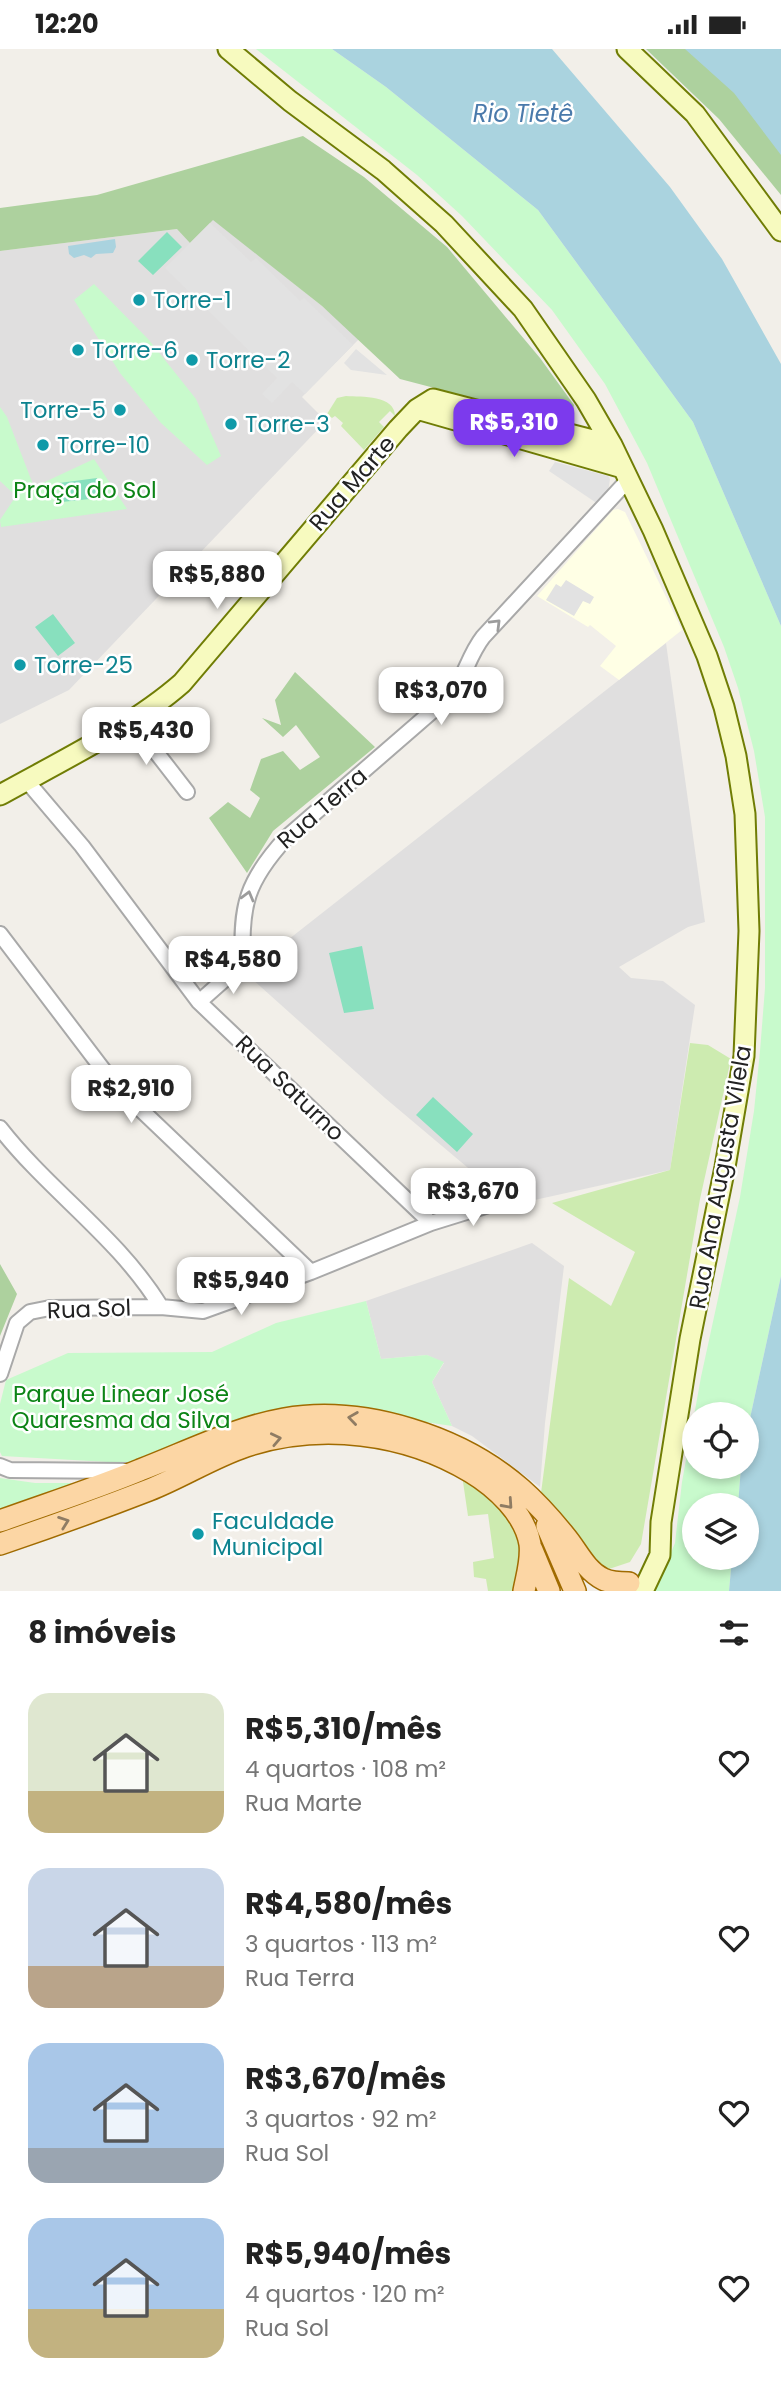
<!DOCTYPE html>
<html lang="pt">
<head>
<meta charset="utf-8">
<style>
  :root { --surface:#fff; --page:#f6f6f6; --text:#222; --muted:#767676; --accent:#7c3aed }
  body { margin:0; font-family:Poppins,sans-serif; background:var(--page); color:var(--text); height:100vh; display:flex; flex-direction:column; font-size:26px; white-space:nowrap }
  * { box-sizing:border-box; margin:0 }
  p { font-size:23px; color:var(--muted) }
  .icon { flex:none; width:38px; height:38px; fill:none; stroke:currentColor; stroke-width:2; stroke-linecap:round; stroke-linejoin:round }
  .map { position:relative; height:1542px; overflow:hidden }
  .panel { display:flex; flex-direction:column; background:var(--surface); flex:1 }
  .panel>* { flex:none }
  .controls { position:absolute; left:682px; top:1353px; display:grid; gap:14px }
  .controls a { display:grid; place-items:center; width:77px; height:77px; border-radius:50%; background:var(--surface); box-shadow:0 4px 10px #0003; font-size:35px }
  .price { position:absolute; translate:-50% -60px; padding:0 16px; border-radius:14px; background:#fff; color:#222; font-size:23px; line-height:46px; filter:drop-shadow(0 2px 4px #0008) }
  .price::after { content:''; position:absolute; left:50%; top:42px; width:21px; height:16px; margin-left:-10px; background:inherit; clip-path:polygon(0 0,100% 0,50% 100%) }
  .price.active { background:var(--accent); color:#fff }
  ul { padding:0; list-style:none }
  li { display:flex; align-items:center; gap:21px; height:175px; padding:0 28px }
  li span { display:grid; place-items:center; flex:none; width:196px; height:140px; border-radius:21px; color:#555 }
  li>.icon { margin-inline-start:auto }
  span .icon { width:84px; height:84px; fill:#fffc; stroke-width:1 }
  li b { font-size:30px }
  h2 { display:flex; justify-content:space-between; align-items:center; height:84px; padding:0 28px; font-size:30px }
  .status { display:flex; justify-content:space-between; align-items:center; height:49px; padding:0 35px; background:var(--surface); direction:ltr }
  .status svg { height:19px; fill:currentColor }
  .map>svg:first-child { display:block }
  .residential { fill:#e0dfdf }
  .education { fill:#ffffe5 }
  .grass { fill:#cdebb0 }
  .forest { fill:#add19e }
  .park { fill:#c8facc }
  .pitch { fill:#88e0be }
  .parking { fill:#e2e2e2 }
  .water { fill:#aad3df }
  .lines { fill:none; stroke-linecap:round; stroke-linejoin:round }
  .street-casing { stroke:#a9a9a9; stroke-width:18 }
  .secondary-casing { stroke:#707d05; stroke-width:23 }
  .primary-casing { stroke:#a06b00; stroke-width:24 }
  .street { stroke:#fff; stroke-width:14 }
  .secondary { stroke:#f7fabf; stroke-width:19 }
  .primary { stroke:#fcd6a4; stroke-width:21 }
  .oneway { stroke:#9c9c9c }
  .oneway2 { stroke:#8f7c63 }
  .culture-dot { fill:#0f9aa8; stroke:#fff; stroke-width:2.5 }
  .labels { text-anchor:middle; stroke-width:5; stroke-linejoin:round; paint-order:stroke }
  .culture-label { font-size:23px; fill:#0d838f; stroke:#fff; text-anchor:start }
  .street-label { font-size:23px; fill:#222; stroke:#fff }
  .park-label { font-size:23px; fill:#0c8416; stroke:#fff }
  .water-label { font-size:24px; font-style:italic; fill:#4a7aab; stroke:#fff }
</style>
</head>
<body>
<div class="status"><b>12:20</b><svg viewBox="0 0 49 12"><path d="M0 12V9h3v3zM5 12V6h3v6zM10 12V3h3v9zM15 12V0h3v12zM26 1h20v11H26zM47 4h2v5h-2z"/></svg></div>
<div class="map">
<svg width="781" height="1542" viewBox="0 0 781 1542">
  <rect width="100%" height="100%" fill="#f2efe9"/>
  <path class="residential" d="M 213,170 L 322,257 L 359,290 L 302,348 L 326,372 L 69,641 L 0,675 L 0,202 L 177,180 Z
    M 666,594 L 705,873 L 688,878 L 619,918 L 631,929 L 663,932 L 695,956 L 670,1121 L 512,1156 L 385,1049 L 252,930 L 255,901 L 271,904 L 275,901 Z
    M 532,1194 L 564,1217 L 545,1374 L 540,1438 L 472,1387 L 452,1377 L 432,1333 L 444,1314 L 427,1306 L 381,1310 L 366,1252 Z"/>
  <path class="education" d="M 618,460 L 625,463 L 682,581 L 619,631 L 600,617 L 616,597 L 590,576 L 588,578 L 537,547 L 613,461 Z"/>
  <path class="grass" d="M 346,347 C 362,348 395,346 395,367 L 390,362 L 379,373 L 384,378 L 364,401 L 341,377 L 343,374 L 335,367 L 332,369 L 327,365 L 337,349 Z
    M 690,994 L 708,996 L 731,1010 L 700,1150 L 641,1495 L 630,1513 L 609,1520 L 587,1509 L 572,1477 L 541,1444 L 569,1229 L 611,1257 L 635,1203 L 552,1154 L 670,1121 Z
    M 462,1426 C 497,1451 526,1467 520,1516 C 519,1525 514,1534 512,1542 L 488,1542 L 486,1530 L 474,1528 L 473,1513 L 494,1509 L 488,1465 L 468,1467 Z"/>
  <path class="forest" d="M 646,0 L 781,0 L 781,146 L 719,70 Z
    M 303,87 L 364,128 L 447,198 L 540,309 L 574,356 L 572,367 L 562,372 L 557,371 L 400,330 L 322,257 L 213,171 L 190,194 L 177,180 L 0,202 L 0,159 L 97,146 Z
    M 295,623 L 375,698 L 273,782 L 247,824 L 209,769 L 228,753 L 250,769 L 260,749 L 250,741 L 261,710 L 283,702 L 300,721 L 320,708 L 296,676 L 283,688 L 262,669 L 281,676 L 275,651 Z
    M 0,1215 L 17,1245 L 0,1287 Z"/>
  <path class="park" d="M 256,0 L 332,0 L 386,38 L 538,161 L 693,373 L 781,577 L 781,1227 L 747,1383 L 747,1365 L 695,1365 L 695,1418 L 741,1418 L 738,1456 L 695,1456 L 695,1508 L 732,1509 L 729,1542 L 655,1542 L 675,1494 L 682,1433 L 701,1328 L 740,1148 L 754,1062 L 760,1002 L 765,939 L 765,768 L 754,702 L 738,639 L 724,598 L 647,414 L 605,335 L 552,261 L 462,167 L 417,126 Z
    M 94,235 L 149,291 L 196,350 L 221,407 L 207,416 L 161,374 L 120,324 L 74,251 Z
    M 0,358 L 7,368 L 34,438 L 94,410 L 127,460 L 1,478 L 0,471 L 16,447 L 0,432 Z
    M 366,1252 L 381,1310 L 427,1306 L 444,1313 L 432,1333 L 452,1377 L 351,1362 L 126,1414 L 2,1407 L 0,1403 L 0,1355 L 6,1331 L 68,1304 L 212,1303 L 276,1274 Z
    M 0,1429 L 35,1434 L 86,1434 L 0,1466 Z"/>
  <path class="pitch" d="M 167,183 L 182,198 L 153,226 L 138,212 Z
    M 97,429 L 99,449 L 62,453 L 59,434 Z
    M 53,565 L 75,594 L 58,607 L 35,578 Z
    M 362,897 L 374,960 L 344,964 L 329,904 Z
    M 433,1048 L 473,1085 L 457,1103 L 416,1066 Z"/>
  <path class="parking" d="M 210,174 L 251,213 L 256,209 L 300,252 L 304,249 L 353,296 L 305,345 L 292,333 L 272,354 L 262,345 L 277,329 L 165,219 Z
    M 356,300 L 387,326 L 351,321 L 344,314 Z
    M 555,413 L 608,427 L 610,430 L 608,443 L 598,455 L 549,422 Z
    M 566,531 L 594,548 L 590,555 L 583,552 L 574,567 L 546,551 L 556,535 L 561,538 Z"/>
  <path class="water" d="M 332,0 L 552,0 L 670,138 L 722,210 L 781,315 L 781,577 L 693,373 L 538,161 L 386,38 Z
    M 685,0 L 781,0 L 781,106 L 734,44 Z
    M 115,190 L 116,198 L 113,204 L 96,205 L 91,209 L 84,206 L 74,209 L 69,205 L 68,197 Z
    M 781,1227 L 781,1542 L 729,1542 L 732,1509 L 747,1508 L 747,1456 L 738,1456 L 741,1418 L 747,1418 L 747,1383 Z"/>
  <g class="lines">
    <g class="street-casing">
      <path id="street" d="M 132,672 L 187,743
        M 26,731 L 82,797 L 199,953 L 431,1174
        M 0,885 L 114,1035 L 311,1223
        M 243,914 C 240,856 247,832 286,789 L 452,645 C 465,627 469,606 483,588 L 629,430
        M 243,914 L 265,913
        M 199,953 L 243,914
        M 0,1079 C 49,1142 119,1189 161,1258
        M 0,1325 L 17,1274 L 30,1263 L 50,1259 L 161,1258 L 203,1262 L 311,1223 L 431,1174 L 505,1151
        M 0,1417 L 10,1421 L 129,1422"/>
    </g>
    <g class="secondary-casing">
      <path id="secondary" d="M 228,0 L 290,52 L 383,121 L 444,175 L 523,260 L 586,351 L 612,396 L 653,481 L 707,607 L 724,658 L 736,707 L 745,765 L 749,882 L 744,1007 L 725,1118 L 690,1290 L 661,1473 L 660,1506 L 643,1542
        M 627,0 L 695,65 L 781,182
        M 417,360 L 623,419
        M 0,746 C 59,713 132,678 182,634 L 398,380 L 417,360 L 433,350 L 612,396"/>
    </g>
    <g class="primary-casing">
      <path id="primary" d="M 0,1472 C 47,1455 94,1440 140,1421 C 187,1403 234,1379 284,1370 C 364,1356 462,1388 521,1440 C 537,1454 552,1471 565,1487 C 577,1501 585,1521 603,1530 C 611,1534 620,1534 629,1534
        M 547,1477 L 575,1542
        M 0,1495 C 50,1478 100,1460 149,1441 C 182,1428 213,1408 246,1397 C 320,1373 405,1383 471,1423 C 496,1438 525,1465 530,1495 C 532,1511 527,1526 524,1542
        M 532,1501 L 549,1542"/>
    </g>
    <use href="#street" class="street"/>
    <use href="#secondary" class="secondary"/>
    <use href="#primary" class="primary"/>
  </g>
  <defs><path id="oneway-chevron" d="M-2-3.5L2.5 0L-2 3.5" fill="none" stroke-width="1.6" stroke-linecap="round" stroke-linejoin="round" transform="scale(1.75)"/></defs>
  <g class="oneway">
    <use href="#oneway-chevron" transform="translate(496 575) rotate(-45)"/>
    <use href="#oneway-chevron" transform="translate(248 847) rotate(-75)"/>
  </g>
  <g class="oneway2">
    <use href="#oneway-chevron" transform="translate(353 1369) rotate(-172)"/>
    <use href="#oneway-chevron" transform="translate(276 1390) rotate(-12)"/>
    <use href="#oneway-chevron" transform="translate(508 1455) rotate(48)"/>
    <use href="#oneway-chevron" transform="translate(64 1473) rotate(-20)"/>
  </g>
  <g class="culture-dot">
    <circle cx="139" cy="251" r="7"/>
    <circle cx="78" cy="301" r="7"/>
    <circle cx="192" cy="311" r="7"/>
    <circle cx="120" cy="361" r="7"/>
    <circle cx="231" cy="375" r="7"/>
    <circle cx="43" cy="396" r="7"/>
    <circle cx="20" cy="616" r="7"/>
    <circle cx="198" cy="1485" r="7"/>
  </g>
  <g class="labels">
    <g class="culture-label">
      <text x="153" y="259">Torre-1</text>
      <text x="92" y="309">Torre-6</text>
      <text x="206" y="319">Torre-2</text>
      <text x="106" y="369" text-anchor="end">Torre-5</text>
      <text x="245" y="383">Torre-3</text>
      <text x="57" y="404">Torre-10</text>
      <text x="34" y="624">Torre-25</text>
      <text x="212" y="1480">Faculdade<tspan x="212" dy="26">Municipal</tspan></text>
    </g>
    <g class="street-label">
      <text transform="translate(352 434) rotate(-49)" y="8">Rua Marte</text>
      <text transform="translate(322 759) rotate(-41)" y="8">Rua Terra</text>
      <text transform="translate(290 1039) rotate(44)" y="8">Rua Saturno</text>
      <text transform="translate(720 1128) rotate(-80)" y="8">Rua Ana Augusta Vilela</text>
      <text transform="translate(89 1260) rotate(-2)" y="8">Rua Sol</text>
    </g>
    <g class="park-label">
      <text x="85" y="449">Praça do Sol</text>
      <text x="121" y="1353">Parque Linear José<tspan x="121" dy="26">Quaresma da Silva</tspan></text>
    </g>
    <g class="water-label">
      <text x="523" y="73">Rio Tietê</text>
    </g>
  </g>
</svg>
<div class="controls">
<a><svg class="icon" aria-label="locate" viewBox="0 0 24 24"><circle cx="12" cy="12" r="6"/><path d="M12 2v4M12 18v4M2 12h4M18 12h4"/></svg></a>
<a><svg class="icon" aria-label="layers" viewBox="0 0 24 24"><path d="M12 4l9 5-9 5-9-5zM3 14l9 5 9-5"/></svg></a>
</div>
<b class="price active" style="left:514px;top:410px">R$5,310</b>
<b class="price" style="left:217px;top:562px">R$5,880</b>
<b class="price" style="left:441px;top:678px">R$3,070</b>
<b class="price" style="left:146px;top:718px">R$5,430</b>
<b class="price" style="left:233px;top:947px">R$4,580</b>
<b class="price" style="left:131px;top:1076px">R$2,910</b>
<b class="price" style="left:473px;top:1179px">R$3,670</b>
<b class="price" style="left:241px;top:1268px">R$5,940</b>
</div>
<section class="panel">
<h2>8 imóveis<svg class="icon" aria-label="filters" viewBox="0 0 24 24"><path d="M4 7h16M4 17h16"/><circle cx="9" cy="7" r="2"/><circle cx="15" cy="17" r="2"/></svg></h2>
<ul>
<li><span style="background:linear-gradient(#dfe7d0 70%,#c2b280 0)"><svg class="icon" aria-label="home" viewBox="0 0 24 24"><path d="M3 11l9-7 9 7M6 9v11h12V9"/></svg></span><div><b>R$5,310/mês</b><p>4 quartos · 108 m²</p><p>Rua Marte</p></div><svg class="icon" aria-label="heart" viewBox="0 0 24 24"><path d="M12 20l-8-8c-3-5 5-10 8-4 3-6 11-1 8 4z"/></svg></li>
<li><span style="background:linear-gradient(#c9d6e8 70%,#b9a48a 0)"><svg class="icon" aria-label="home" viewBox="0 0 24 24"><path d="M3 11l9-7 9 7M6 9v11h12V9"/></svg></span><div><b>R$4,580/mês</b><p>3 quartos · 113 m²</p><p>Rua Terra</p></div><svg class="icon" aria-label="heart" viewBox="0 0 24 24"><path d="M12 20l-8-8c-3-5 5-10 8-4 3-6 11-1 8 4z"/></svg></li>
<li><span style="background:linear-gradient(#a9c7e8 75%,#9aa5b1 0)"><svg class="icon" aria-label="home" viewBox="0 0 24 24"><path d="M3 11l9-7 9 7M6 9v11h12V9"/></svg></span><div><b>R$3,670/mês</b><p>3 quartos · 92 m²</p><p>Rua Sol</p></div><svg class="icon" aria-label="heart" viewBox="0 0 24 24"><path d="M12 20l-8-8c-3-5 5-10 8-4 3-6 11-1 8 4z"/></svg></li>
<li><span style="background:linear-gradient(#a9c7e8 65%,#c2b280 0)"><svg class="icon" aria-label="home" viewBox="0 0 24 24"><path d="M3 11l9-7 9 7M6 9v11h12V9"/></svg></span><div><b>R$5,940/mês</b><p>4 quartos · 120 m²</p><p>Rua Sol</p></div><svg class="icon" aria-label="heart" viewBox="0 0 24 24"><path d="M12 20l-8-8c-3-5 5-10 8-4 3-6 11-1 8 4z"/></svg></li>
</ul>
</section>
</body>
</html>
